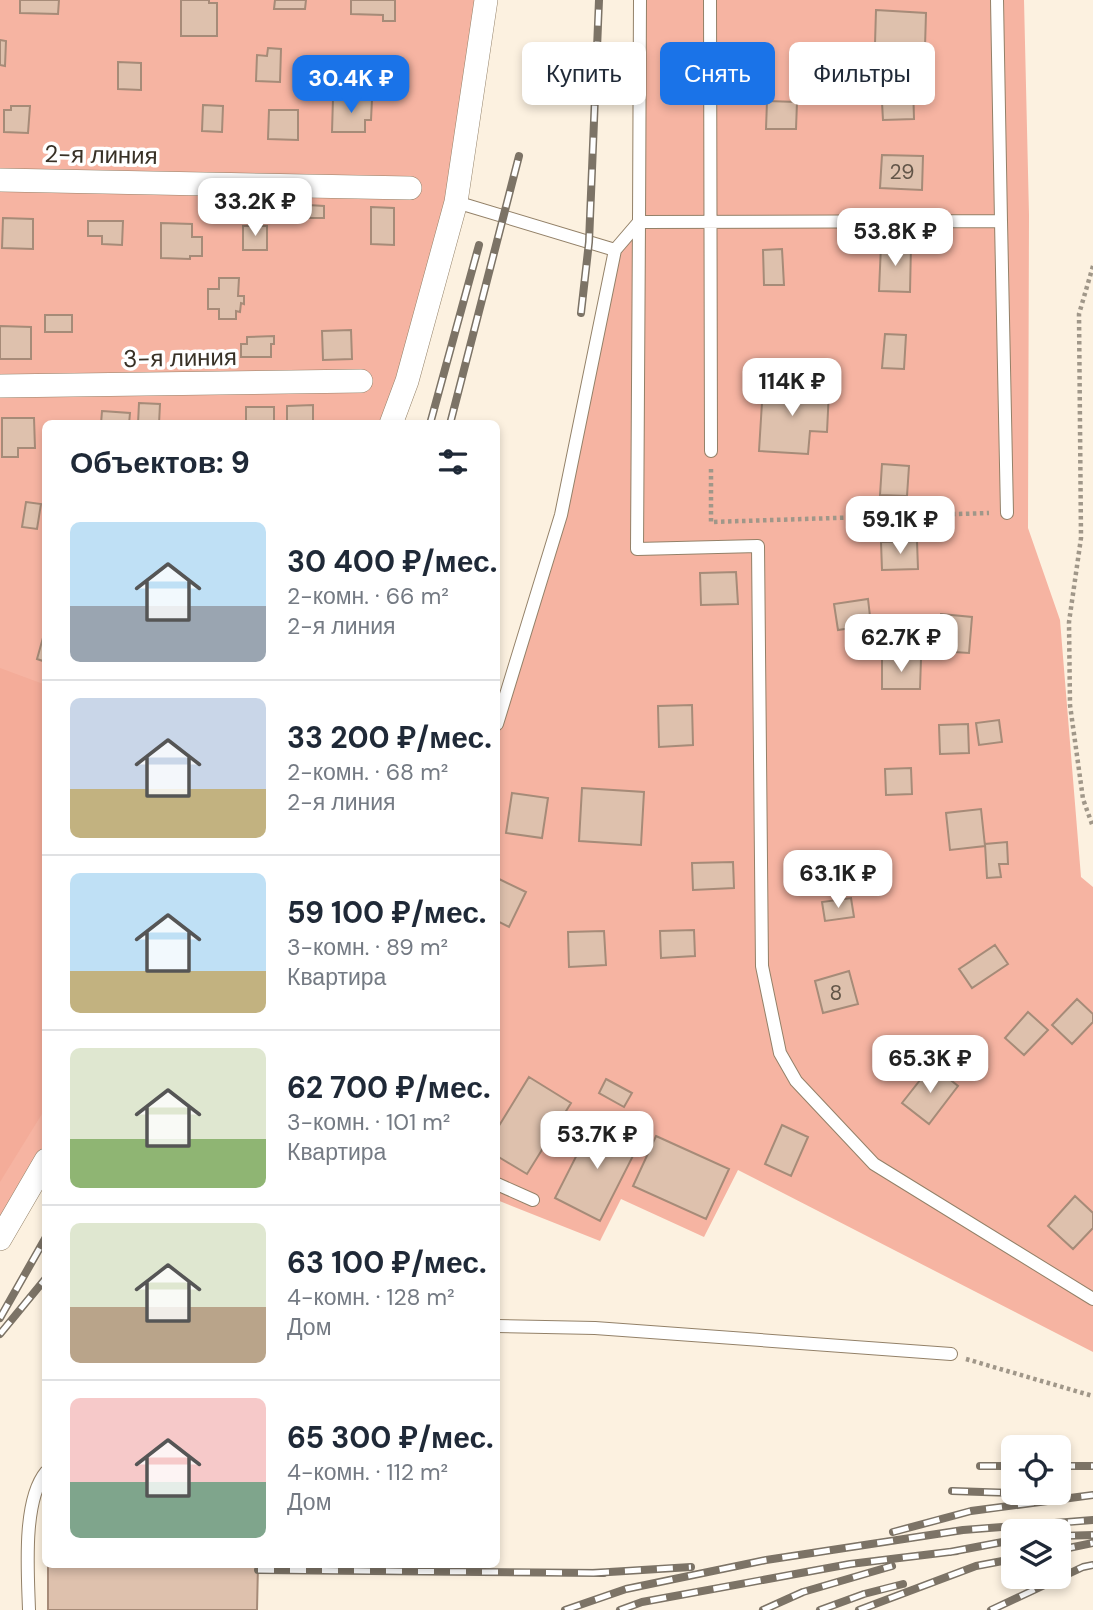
<!DOCTYPE html>
<html lang="ru">
<head>
<meta charset="utf-8">
<style>
  :root { --surface:#fff; --page:#f2f2f3; --text:#1f2937; --muted:#747a83; --line:#e0e1e3; --accent:#1a73e8 }
  body { margin:0; font-family:"DM Sans",sans-serif; background:var(--page); color:var(--text); height:100vh; display:flex; flex-direction:column; font-size:26px; white-space:nowrap }
  * { box-sizing:border-box; margin:0 }
  p { font-size:23px; color:var(--muted) }
  .icon { flex:none; width:38px; height:38px; fill:none; stroke:currentColor; stroke-width:2; stroke-linecap:round; stroke-linejoin:round }
  .map { position:relative; flex:1; overflow:hidden }
  .panel { position:absolute; left:42px; top:420px; width:458px; height:1148px; display:flex; flex-direction:column; background:var(--surface); border-radius:10px; box-shadow:0 4px 10px #0003 }
  .panel>* { flex:none }
  .guide { position:absolute; left:522px; top:42px; width:466px; height:63px; display:flex; gap:14px }
  .fabs { position:absolute; left:1001px; top:1435px; display:grid; gap:14px }
  .fabs a { display:grid; place-items:center; width:70px; height:70px; border-radius:10px; background:var(--surface); box-shadow:0 4px 10px #0003; font-size:35px }
  .price { position:absolute; translate:-50% -60px; padding:0 16px; border-radius:14px; background:#fff; color:#222; font-size:23px; line-height:46px; filter:drop-shadow(0 2px 4px #0008) }
  .price::after { content:''; position:absolute; left:50%; top:42px; width:21px; height:16px; margin-left:-10px; background:inherit; clip-path:polygon(0 0,100% 0,50% 100%) }
  .price.active { background:var(--accent); color:#fff }
  ul { padding:0; list-style:none }
  li { display:flex; align-items:center; gap:21px; height:175px; padding:0 28px }
  li+li { border-top:2px solid var(--line) }
  li span { display:grid; place-items:center; flex:none; width:196px; height:140px; border-radius:10px; color:#555 }
  li>.icon { margin-inline-start:auto }
  span .icon { width:84px; height:84px; fill:#fffc; stroke-width:1 }
  li b { font-size:30px }
  h2 { display:flex; justify-content:space-between; align-items:center; height:84px; padding:0 28px; font-size:30px }
  .tag { padding:0 24px; border-radius:10px; background:var(--surface); box-shadow:0 4px 10px #0003; font-size:24px; line-height:63px }
  .tag.active { background:var(--accent); color:#fff }
  .map>svg:first-child { display:block }
  .green { fill:#f6b4a2 }
  .forest { fill:#f4ac99 }
  .building { fill:#dec1ad; stroke:#a68b78; stroke-width:2 }
  .lines { fill:none; stroke-linecap:round; stroke-linejoin:round }
  .lane-casing { stroke:#938168; stroke-width:14 }
  .street-casing { stroke:#938168; stroke-width:24 }
  .path { stroke:#a09789; stroke-width:4.5; stroke-dasharray:3.5 3.5; stroke-linecap:butt }
  .lane { stroke:#fff; stroke-width:12 }
  .street { stroke:#fff; stroke-width:23 }
  .rail-casing { stroke:#7c7366; stroke-width:8 }
  .rail { stroke:#fff; stroke-width:5; stroke-dasharray:16; stroke-linecap:butt }
  .labels { text-anchor:middle; stroke-width:7; stroke-linejoin:round; paint-order:stroke }
  .number-label { font-size:21px; fill:#625548 }
  .street-label { font-size:24px; fill:#383126; stroke:#fff }
</style>
</head>
<body>
<div class="map">
<svg width="1093" height="1610" viewBox="0 0 1093 1610">
  <rect width="100%" height="100%" fill="#fcf1e0"/>
  <path class="green" d="M 0,0 L 486,0 L 456,202 L 391,423 L 46,424 L 45,1160 L 0,1239 Z
    M 640,0 L 1024,0 L 1029,215 L 1028,528 L 1060,620 L 1081,877 L 1093,887 L 1093,1352 L 738,1170 L 704,1237 L 621,1199 L 600,1241 L 497,1200 L 497,724 L 561,515 L 615,250 L 639,222 Z"/>
  <path class="forest" d="M 0,668 L 46,685 L 45,1109 L 0,1182 Z"/>
  <path class="building" d="M 20,0 L 59,0 L 58,14 L 20,13 Z
    M 181,0 L 209,0 L 209,3 L 217,3 L 217,36 L 181,36 Z
    M 275,0 L 306,0 L 305,9 L 274,9 Z
    M 351,0 L 395,0 L 395,21 L 383,21 L 383,15 L 351,14 Z
    M 876,10 L 926,13 L 925,47 L 875,44 Z
    M 0,40 L 6,41 L 5,66 L 0,65 Z
    M 268,48 L 281,49 L 280,82 L 256,81 L 257,55 L 267,56 Z
    M 118,62 L 141,63 L 141,90 L 118,89 Z
    M 913,84 L 914,119 L 883,120 L 881,85 Z
    M 333,98 L 372,99 L 371,120 L 365,120 L 365,132 L 332,132 Z
    M 767,101 L 797,102 L 796,129 L 766,129 Z
    M 203,105 L 223,106 L 222,132 L 202,131 Z
    M 11,106 L 30,106 L 28,133 L 4,132 L 4,110 L 11,110 Z
    M 269,110 L 298,110 L 298,140 L 268,139 Z
    M 882,155 L 923,156 L 922,190 L 880,188 Z
    M 308,205 L 324,206 L 324,218 L 307,218 Z
    M 371,207 L 394,208 L 394,245 L 371,244 Z
    M 3,218 L 33,219 L 33,249 L 2,248 Z
    M 88,221 L 123,221 L 122,245 L 102,244 L 102,236 L 88,236 Z
    M 161,223 L 192,224 L 192,237 L 202,237 L 202,256 L 190,256 L 190,259 L 161,258 Z
    M 243,226 L 267,226 L 267,250 L 243,250 Z
    M 881,245 L 911,245 L 910,292 L 879,291 Z
    M 782,249 L 784,285 L 764,285 L 763,250 Z
    M 219,278 L 239,278 L 238,296 L 244,296 L 244,304 L 241,303 L 240,312 L 236,311 L 236,319 L 219,319 L 219,309 L 208,309 L 208,289 L 219,289 Z
    M 45,315 L 72,315 L 72,332 L 45,332 Z
    M 0,326 L 31,327 L 31,359 L 0,359 Z
    M 351,330 L 352,359 L 323,360 L 322,331 Z
    M 885,334 L 906,335 L 904,369 L 882,368 Z
    M 274,336 L 274,344 L 271,344 L 271,357 L 241,357 L 241,344 L 247,344 L 247,337 Z
    M 763,386 L 829,390 L 827,432 L 810,431 L 808,454 L 759,451 Z
    M 139,403 L 160,404 L 159,424 L 138,424 Z
    M 313,405 L 313,424 L 287,424 L 287,406 Z
    M 246,407 L 274,407 L 274,424 L 246,424 Z
    M 102,411 L 130,413 L 129,424 L 101,424 Z
    M 2,418 L 34,418 L 35,448 L 18,448 L 18,457 L 2,457 Z
    M 882,464 L 909,466 L 907,496 L 880,495 Z
    M 26,502 L 41,504 L 37,529 L 22,527 Z
    M 917,541 L 918,569 L 882,570 L 881,542 Z
    M 736,572 L 738,604 L 701,605 L 700,573 Z
    M 868,599 L 871,625 L 838,630 L 834,604 Z
    M 941,614 L 972,617 L 969,653 L 938,651 Z
    M 46,627 L 46,662 L 37,659 Z
    M 882,658 L 921,659 L 920,689 L 882,689 Z
    M 692,705 L 693,745 L 659,747 L 658,706 Z
    M 999,720 L 1002,742 L 979,745 L 976,723 Z
    M 968,724 L 969,753 L 940,754 L 939,725 Z
    M 911,768 L 912,794 L 886,795 L 885,769 Z
    M 582,788 L 644,792 L 641,845 L 579,841 Z
    M 512,793 L 548,798 L 542,838 L 506,833 Z
    M 981,809 L 985,846 L 950,850 L 946,813 Z
    M 1007,842 L 1008,864 L 999,864 L 1001,877 L 987,878 L 985,844 Z
    M 733,862 L 734,888 L 693,890 L 692,863 Z
    M 497,878 L 526,892 L 509,927 L 497,921 Z
    M 851,898 L 854,917 L 825,921 L 822,902 Z
    M 694,930 L 695,956 L 661,958 L 660,931 Z
    M 604,931 L 606,965 L 569,967 L 568,932 Z
    M 995,945 L 1008,964 L 972,988 L 959,969 Z
    M 849,971 L 858,1004 L 823,1013 L 815,981 Z
    M 1077,999 L 1093,1014 L 1093,1022 L 1072,1044 L 1052,1025 Z
    M 1028,1012 L 1048,1030 L 1024,1055 L 1005,1038 Z
    M 932,1065 L 958,1086 L 929,1124 L 902,1103 Z
    M 529,1077 L 571,1103 L 527,1174 L 497,1156 L 497,1129 Z
    M 606,1079 L 632,1093 L 624,1107 L 599,1093 Z
    M 594,1121 L 639,1144 L 600,1221 L 555,1198 Z
    M 782,1125 L 808,1137 L 791,1176 L 765,1164 Z
    M 656,1136 L 729,1169 L 706,1219 L 633,1186 Z
    M 1075,1196 L 1093,1213 L 1093,1228 L 1073,1249 L 1048,1226 Z
    M 48,1564 L 258,1564 L 257,1610 L 48,1610 Z"/>
  <g class="lines">
    <g class="lane-casing">
      <path id="lane" d="M 710,0 L 711,451
        M 997,0 L 1001,221 L 639,222 L 637,549 L 758,546 L 762,966 L 780,1053 L 796,1081 L 874,1164 L 1093,1299
        M 456,202 L 615,250 L 639,222 L 640,0
        M 1001,221 L 1007,513
        M 497,724 L 561,515 L 615,250
        M 497,1184 L 533,1200
        M 497,1326 L 595,1328 L 951,1354
        M 29,1610 C 28,1574 22,1501 46,1472"/>
    </g>
    <g class="street-casing">
      <path id="street" d="M 0,180 L 410,188
        M 0,386 L 361,381
        M 391,424 L 407,381 L 456,202 L 486,0
        M 0,1239 L 46,1160"/>
    </g>
    <path class="path" d="M 1093,266 L 1079,314 L 1081,538 L 1069,622 L 1070,705 L 1083,799 L 1093,827
      M 711,469 L 711,522 L 989,513
      M 966,1359 L 1093,1396"/>
    <use href="#lane" class="lane"/>
    <use href="#street" class="street"/>
    <g class="rail-casing">
      <path id="rail" d="M 581,313 L 589,242 L 599,0
        M 430,424 L 479,245
        M 450,424 L 519,156
        M 0,1318 L 46,1237
        M 0,1334 L 46,1278
        M 980,1466 L 1013,1466
        M 1059,1466 L 1093,1466
        M 952,1491 L 1013,1493
        M 1017,1493 L 1044,1493
        M 893,1532 L 971,1511 L 1093,1495
        M 1059,1536 L 1093,1535
        M 1059,1550 L 1093,1543
        M 950,1552 L 1013,1540
        M 258,1570 L 604,1573
        M 593,1573 L 691,1567
        M 565,1610 L 626,1589 L 766,1560 L 963,1530 L 1093,1520
        M 620,1610 L 642,1602 L 850,1564 L 957,1551
        M 763,1610 L 803,1592 L 892,1566
        M 820,1610 L 864,1594 L 903,1584
        M 859,1610 L 976,1566 L 1013,1559
        M 991,1610 L 1083,1567 L 1093,1565"/>
    </g>
    <use href="#rail" class="rail"/>
  </g>
  <g class="labels">
    <g class="number-label">
      <text x="902" y="179">29</text>
      <text x="836" y="1000">8</text>
    </g>
    <g class="street-label">
      <text transform="translate(101 155) rotate(1)" y="8">2-я линия</text>
      <text transform="translate(180 358) rotate(-1)" y="8">3-я линия</text>
    </g>
  </g>
</svg>
<div class="fabs">
<a><svg class="icon" aria-label="locate" viewBox="0 0 24 24"><circle cx="12" cy="12" r="6"/><path d="M12 2v4M12 18v4M2 12h4M18 12h4"/></svg></a>
<a><svg class="icon" aria-label="layers" viewBox="0 0 24 24"><path d="M12 4l9 5-9 5-9-5zM3 14l9 5 9-5"/></svg></a>
</div>
<b class="price active" style="left:351px;top:115px">30.4K ₽</b>
<b class="price" style="left:255px;top:238px">33.2K ₽</b>
<b class="price" style="left:895px;top:268px">53.8K ₽</b>
<b class="price" style="left:792px;top:418px">114K ₽</b>
<b class="price" style="left:900px;top:556px">59.1K ₽</b>
<b class="price" style="left:901px;top:674px">62.7K ₽</b>
<b class="price" style="left:838px;top:910px">63.1K ₽</b>
<b class="price" style="left:930px;top:1095px">65.3K ₽</b>
<b class="price" style="left:597px;top:1171px">53.7K ₽</b>
<div class="guide">
<a class="tag">Купить</a>
<a class="tag active">Снять</a>
<a class="tag">Фильтры</a>
</div>
<section class="panel">
<h2>Объектов: 9<svg class="icon" aria-label="filters" viewBox="0 0 24 24"><path d="M4 7h16M4 17h16"/><circle cx="9" cy="7" r="2"/><circle cx="15" cy="17" r="2"/></svg></h2>
<ul>
<li><span style="background:linear-gradient(#bfe0f5 60%,#9aa5b1 0)"><svg class="icon" aria-label="home" viewBox="0 0 24 24"><path d="M3 11l9-7 9 7M6 9v11h12V9"/></svg></span><div><b>30 400 ₽/мес.</b><p>2-комн. · 66 m²</p><p>2-я линия</p></div></li>
<li><span style="background:linear-gradient(#c9d6e8 65%,#c2b280 0)"><svg class="icon" aria-label="home" viewBox="0 0 24 24"><path d="M3 11l9-7 9 7M6 9v11h12V9"/></svg></span><div><b>33 200 ₽/мес.</b><p>2-комн. · 68 m²</p><p>2-я линия</p></div></li>
<li><span style="background:linear-gradient(#bfe0f5 70%,#c2b280 0)"><svg class="icon" aria-label="home" viewBox="0 0 24 24"><path d="M3 11l9-7 9 7M6 9v11h12V9"/></svg></span><div><b>59 100 ₽/мес.</b><p>3-комн. · 89 m²</p><p>Квартира</p></div></li>
<li><span style="background:linear-gradient(#dfe7d0 65%,#8fb573 0)"><svg class="icon" aria-label="home" viewBox="0 0 24 24"><path d="M3 11l9-7 9 7M6 9v11h12V9"/></svg></span><div><b>62 700 ₽/мес.</b><p>3-комн. · 101 m²</p><p>Квартира</p></div></li>
<li><span style="background:linear-gradient(#dfe7d0 60%,#b9a48a 0)"><svg class="icon" aria-label="home" viewBox="0 0 24 24"><path d="M3 11l9-7 9 7M6 9v11h12V9"/></svg></span><div><b>63 100 ₽/мес.</b><p>4-комн. · 128 m²</p><p>Дом</p></div></li>
<li><span style="background:linear-gradient(#f6c9c9 60%,#7fa58c 0)"><svg class="icon" aria-label="home" viewBox="0 0 24 24"><path d="M3 11l9-7 9 7M6 9v11h12V9"/></svg></span><div><b>65 300 ₽/мес.</b><p>4-комн. · 112 m²</p><p>Дом</p></div></li>
</ul>
</section>
</div>
</body>
</html>
